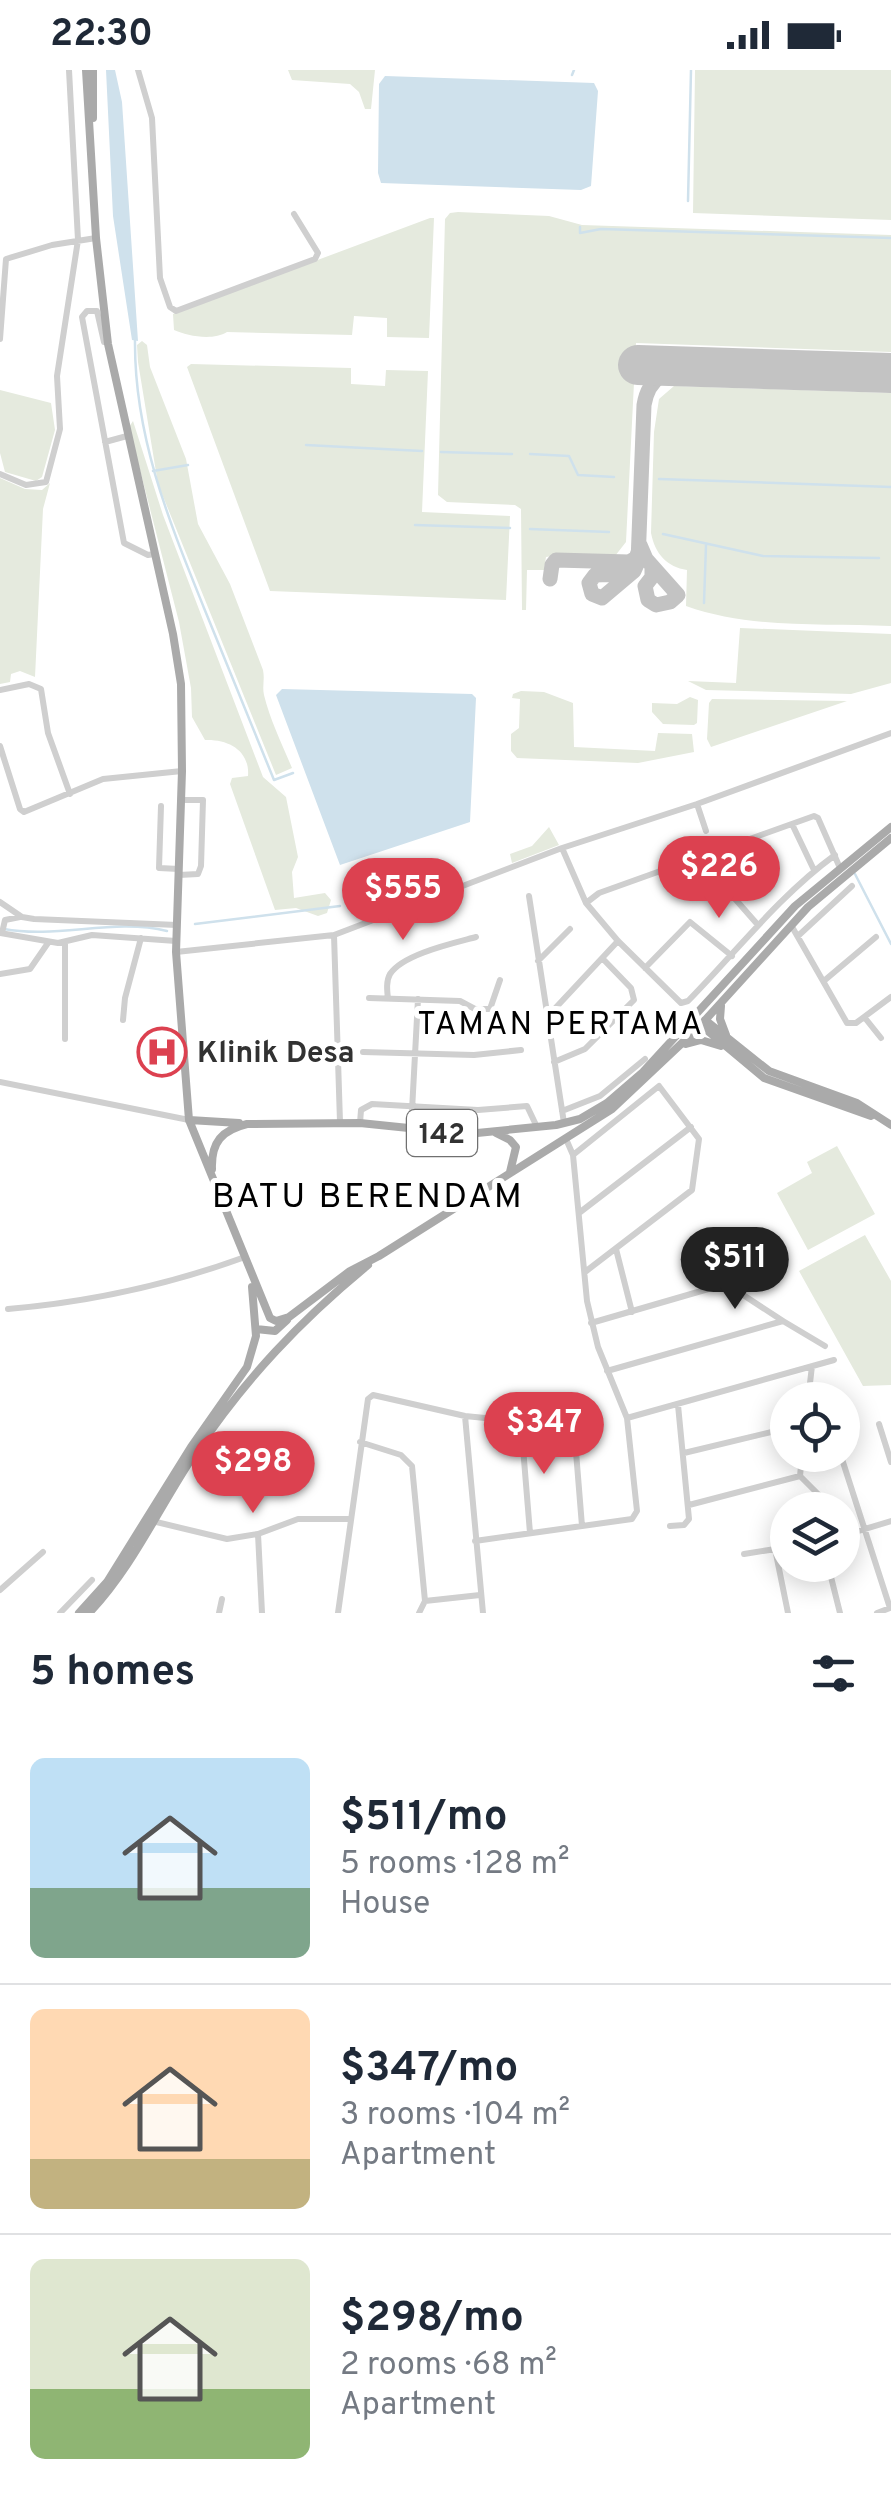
<!DOCTYPE html>
<html lang="en">
<head>
<meta charset="utf-8">
<style>
  :root { --surface:#fff; --page:#f2f2f3; --text:#1f2937; --muted:#747a83; --line:#e0e1e3; --accent:#dc4150 }
  body { margin:0; font-family:Overpass,sans-serif; background:var(--page); color:var(--text); height:100vh; display:flex; flex-direction:column; font-size:38px; white-space:nowrap }
  * { box-sizing:border-box; margin:0 }
  p { font-size:32px; color:var(--muted) }
  .icon { flex:none; width:55px; height:55px; fill:none; stroke:currentColor; stroke-width:2; stroke-linecap:round; stroke-linejoin:round }
  .map { position:relative; height:1543px; overflow:hidden }
  .drawer { display:flex; flex-direction:column; background:var(--surface); flex:1 }
  .drawer>* { flex:none }
  .buttons { position:absolute; left:770px; top:1312px; display:grid; gap:20px }
  .buttons a { display:grid; place-items:center; width:90px; height:90px; border-radius:50%; background:var(--surface); box-shadow:0 5px 25px #0003; font-size:50px }
  .price { position:absolute; translate:-50% -85px; padding:0 22px; border-radius:35px; background:var(--accent); color:#fff; font-size:32px; line-height:65px; filter:drop-shadow(0 2px 5px #0008) }
  .price::after { content:''; position:absolute; left:50%; top:60px; width:30px; height:22px; margin-left:-15px; background:inherit; clip-path:polygon(0 0,100% 0,50% 100%) }
  .price.on { background:#222; color:#fff }
  ul { padding:0; list-style:none }
  li { display:flex; align-items:center; gap:30px; height:250px; padding:0 30px }
  li+li { border-top:2px solid var(--line) }
  li span { display:grid; place-items:center; flex:none; width:280px; height:200px; border-radius:15px; color:#555 }
  li>.icon { margin-inline-start:auto }
  span .icon { width:120px; height:120px; fill:#fffc; stroke-width:1 }
  li b { font-size:42px }
  h2 { display:flex; justify-content:space-between; align-items:center; height:120px; padding:0 30px; font-size:42px }
  .status { display:flex; justify-content:space-between; align-items:center; height:70px; padding:0 50px; background:var(--surface); direction:ltr }
  .status svg { height:28px; fill:currentColor }
  .map>svg:first-child { display:block }
  .green { fill:#e5eade }
  .water { fill:#cfe1ec }
  .lines { fill:none; stroke-linecap:round; stroke-linejoin:round }
  .stream { stroke:#cfe1ec; stroke-width:2.5 }
  .taxiway { stroke:#c3c3c3; stroke-width:15 }
  .runway { stroke:#c3c3c3; stroke-width:40 }
  .minor { stroke:#cfcfcf; stroke-width:6 }
  .major { stroke:#aaa; stroke-width:8 }
  .labels { text-anchor:middle; stroke-width:10; stroke-linejoin:round; paint-order:stroke }
  .shield { fill:#fff; stroke:#707070; stroke-width:2.5 }
  .shield-label { font-size:28px; font-weight:bold; fill:#323232 }
  .poi-label { font-size:30px; font-weight:bold; fill:#323232; stroke:#fff; text-anchor:start }
  .neighbourhood-label { font-size:32px; letter-spacing:2.5px; fill:#000; stroke:#fff }
  .quarter-label { font-size:35px; letter-spacing:2.5px; fill:#000; stroke:#fff }
</style>
</head>
<body>
<div class="status"><b>22:30</b><svg viewBox="0 0 49 12"><path d="M0 12V9h3v3zM5 12V6h3v6zM10 12V3h3v9zM15 12V0h3v12zM26 1h20v11H26zM47 4h2v5h-2z"/></svg></div>
<div class="map">
<svg width="891" height="1543" viewBox="0 0 891 1543">
  <rect width="100%" height="100%" fill="#fff"/>
  <path class="green" d="M 288,0 L 375,0 L 371,39 L 365,39 L 359,22 L 350,14 L 292,10 Z
    M 695,0 L 891,0 L 891,150 L 693,143 Z
    M 458,142 L 549,146 L 582,155 L 891,165 L 891,282 L 636,273 L 626,472 L 615,486 L 565,484 L 546,487 L 544,500 L 527,500 L 526,540 L 522,540 L 521,439 L 515,435 L 447,432 L 438,425 L 445,149 L 450,143 Z
    M 430,148 L 434,148 L 429,268 L 387,267 L 387,248 L 354,246 L 352,265 L 227,262 C 213,271 187,266 174,260 L 173,244 Z
    M 142,271 L 147,275 L 150,297 L 186,389 L 198,454 L 230,514 L 263,600 C 265,610 262,616 264,625 C 270,650 282,674 292,698 L 276,705 L 158,414 L 138,292 L 137,275 Z
    M 191,294 L 351,298 L 351,314 L 385,316 L 386,300 L 428,301 L 422,442 L 510,446 L 506,530 L 270,521 L 187,297 Z
    M 674,316 L 891,323 L 891,556 C 822,553 750,559 686,536 L 687,500 C 667,497 655,484 651,463 L 654,362 L 659,329 Z
    M 0,320 L 51,333 L 55,360 L 42,407 L 36,411 L 5,402 L 0,383 Z
    M 133,351 L 163,445 L 263,707 L 286,727 L 298,787 L 292,802 L 294,828 L 325,823 L 331,830 L 327,843 L 318,846 L 296,838 L 275,840 L 230,714 L 232,708 L 248,706 C 250,681 229,669 205,670 L 192,647 L 191,618 L 179,552 L 129,357 Z
    M 0,408 L 25,419 L 42,420 L 50,413 L 43,439 L 35,607 L 20,601 L 11,604 L 10,612 L 0,614 Z
    M 740,558 L 891,564 L 891,613 L 851,624 L 706,620 L 688,611 L 736,613 Z
    M 521,621 L 544,622 L 573,633 L 574,677 L 655,681 L 658,663 L 692,664 L 694,682 L 638,693 L 517,688 L 511,681 L 511,664 L 519,658 L 520,629 L 512,628 L 513,624 Z
    M 690,627 L 698,630 L 697,653 L 694,655 L 663,654 L 652,642 L 652,633 L 677,634 Z
    M 712,629 L 847,631 L 711,677 L 707,669 L 709,633 Z
    M 549,757 L 559,775 L 512,793 L 510,784 L 532,776 Z
    M 837,1076 L 875,1144 L 808,1180 L 777,1123 L 812,1103 L 807,1092 Z
    M 865,1165 L 891,1211 L 891,1315 L 863,1316 L 799,1201 Z"/>
  <path class="water" d="M 106,0 L 115,0 L 122,32 L 138,271 L 132,270 L 113,146 Z
    M 385,6 L 594,13 L 598,21 L 591,116 L 581,120 L 381,113 L 378,103 L 379,14 Z
    M 282,619 L 472,624 L 476,628 L 470,752 L 340,795 L 276,625 Z"/>
  <g class="lines">
    <path class="stream" d="M 572,5 L 574,0
      M 688,131 L 691,0
      M 580,157 L 580,163 L 601,159 L 891,168
      M 135,270 C 134,366 169,451 204,538 C 227,595 251,653 274,710 L 293,703
      M 306,375 L 422,381
      M 441,382 L 512,384
      M 530,384 L 569,386 L 578,405 L 614,407
      M 153,401 L 188,395
      M 659,409 L 891,417
      M 415,455 L 510,458
      M 530,459 L 609,462
      M 663,464 L 763,486 L 879,488
      M 704,533 L 706,475
      M 855,804 L 891,874
      M 195,854 L 340,836
      M 4,859 C 57,869 114,848 167,861"/>
    <path class="taxiway" d="M 640,475 L 646,489 L 678,525 L 670,532 L 656,535 L 648,530 L 645,516 L 652,507 L 652,497
      M 624,504 L 595,505 L 589,513 L 592,524 L 602,528 L 634,501 L 638,492 L 644,335 C 649,305 668,300 695,297
      M 550,509 L 552,495 L 556,490 L 629,492 L 636,488 L 639,480"/>
    <path class="runway" d="M 638,295 L 891,303"/>
    <path class="minor" d="M 138,0 L 152,48 L 160,208 L 170,237 L 176,241 L 315,189 L 318,183 L 294,144
      M 0,269 L 6,189 L 52,175 L 96,168
      M 104,272 L 97,241 L 87,241 L 82,247 L 124,473 L 148,485 L 154,484
      M 105,372 L 127,366
      M 0,404 L 26,415 L 46,412 L 60,359 L 57,306 L 78,170 L 69,0
      M 0,620 L 29,614 L 41,619 L 48,663 L 70,724
      M 0,676 L 20,739 L 24,742 L 103,709 L 182,701
      M 697,734 L 706,761
      M 161,736 L 159,798 L 179,799
      M 792,754 L 814,800
      M 562,778 L 586,833 L 618,871 L 681,933 L 688,931 C 736,882 779,826 835,785
      M 709,784 L 722,814 L 758,855
      M 179,805 L 198,804 L 201,796 L 203,730 L 182,730
      M 529,826 L 564,1053
      M 0,832 L 22,847 L 34,849 L 177,855
      M 586,833 L 599,823 L 814,746 L 818,748 L 840,798
      M 791,855 L 847,953 L 856,953 L 891,927
      M 0,863 L 58,873 L 92,865 L 176,871
      M 2,863 L 5,850 L 20,847
      M 334,865 L 340,1052
      M 798,866 L 852,816
      M 65,873 L 65,969
      M 176,882 L 334,865 L 562,778 L 697,734 L 891,663
      M 538,891 L 570,859
      M 645,898 L 690,852 L 732,886
      M 0,904 L 30,899 L 48,873
      M 825,910 L 876,867
      M 369,928 L 460,931 L 475,939 L 490,939 L 500,910
      M 388,929 C 387,920 386,911 390,904 C 403,884 454,873 476,867
      M 547,947 L 618,871
      M 865,948 L 881,968
      M 123,950 L 125,928 L 141,868
      M 363,982 L 474,985 L 521,980
      M 554,992 L 585,979 L 634,930 L 631,918 L 603,889
      M 0,1012 L 189,1050
      M 562,1041 L 600,1026 L 645,989
      M 360,1053 L 361,1040 L 372,1034 L 478,1040 L 527,1036 L 537,1057
      M 411,1059 L 418,929
      M 573,1085 L 659,1016 L 699,1069 L 692,1120 L 585,1202
      M 579,1143 L 691,1057
      M 616,1179 L 632,1242
      M 8,1239 C 90,1232 168,1215 245,1187
      M 783,1251 L 825,1276
      M 591,1253 L 722,1215 L 731,1217 L 783,1251 L 607,1301
      M 808,1330 L 812,1296
      M 465,1346 L 483,1543
      M 627,1348 L 834,1290
      M 521,1353 L 530,1463
      M 879,1354 L 891,1392
      M 360,1372 L 401,1385 L 412,1396 L 425,1531 L 419,1543
      M 684,1383 L 788,1358
      M 841,1386 L 890,1538
      M 800,1406 L 834,1440
      M 689,1435 L 800,1406 L 802,1385
      M 842,1449 L 854,1463
      M 152,1451 L 227,1469 L 258,1464 L 298,1449 L 349,1449
      M 670,1456 L 684,1455 L 689,1449 L 678,1335
      M 258,1464 L 262,1543
      M 842,1466 L 891,1451
      M 475,1471 L 632,1449 L 637,1441 L 627,1348 L 598,1277 L 587,1231 L 573,1085 L 566,1069
      M 775,1479 L 788,1543
      M 744,1484 L 788,1477
      M 828,1495 L 840,1543
      M 0,1520 L 43,1482
      M 425,1531 L 480,1525
      M 60,1543 L 92,1510
      M 219,1543 L 222,1529
      M 338,1543 L 368,1329 L 373,1325 L 465,1346 L 574,1357 L 582,1456
      M 877,1543 L 890,1538"/>
    <path class="major" d="M 86,0 L 96,168 L 108,274 L 173,564 L 181,614 L 182,701 L 176,882 L 189,1050 L 270,1248 L 276,1251 L 289,1247 L 350,1201 L 379,1186
      M 93,48 L 93,0
      M 721,936 L 720,949 L 726,965
      M 705,950 L 769,1001 L 857,1033 L 891,1055
      M 697,952 L 764,1008 L 871,1046
      M 686,974 L 701,970 L 721,976
      M 189,1050 L 239,1053
      M 496,1063 L 510,1070 L 516,1077 L 510,1102
      M 212,1099 C 211,1072 222,1060 247,1054 L 360,1053 L 467,1064 L 556,1055 L 580,1049 L 607,1033 L 643,1002 L 795,836 L 891,757
      M 379,1186 L 612,1039 L 698,958 L 808,837 L 891,768
      M 256,1259 L 275,1261 L 287,1250
      M 79,1543 L 107,1512 L 191,1377 L 247,1297 L 256,1266 L 252,1217
      M 89,1543 C 133,1497 160,1435 196,1382 C 246,1308 300,1251 368,1195"/>
  </g>
  <defs>
    <g id="hospital-ring" transform="scale(2.5)"><circle r="9.5" fill="#fff" stroke="#dc4150" stroke-width="1.5"/><path d="M-5-5h3v3.5h4V-5h3V5h-3V1.5h-4V5h-3Z" fill="#dc4150"/></g>
  </defs>
  <g fill-rule="evenodd">
    <use href="#hospital-ring" x="162" y="982"/>
  </g>
  <g class="labels">
    <rect class="shield" x="407" y="1040" width="70" height="46" rx="8"/>
    <g class="shield-label">
      <text x="442" y="1073">142</text>
    </g>
    <g class="poi-label">
      <text x="197" y="992">Klinik Desa</text>
    </g>
    <g class="neighbourhood-label">
      <text x="561" y="964">TAMAN PERTAMA</text>
    </g>
    <g class="quarter-label">
      <text x="368" y="1137">BATU BERENDAM</text>
    </g>
  </g>
</svg>
<div class="buttons">
<a><svg class="icon" aria-label="locate" viewBox="0 0 24 24"><circle cx="12" cy="12" r="6"/><path d="M12 2v4M12 18v4M2 12h4M18 12h4"/></svg></a>
<a><svg class="icon" aria-label="layers" viewBox="0 0 24 24"><path d="M12 4l9 5-9 5-9-5zM3 14l9 5 9-5"/></svg></a>
</div>
<b class="price" style="left:719px;top:851px">$226</b>
<b class="price" style="left:403px;top:873px">$555</b>
<b class="price on" style="left:735px;top:1242px">$511</b>
<b class="price" style="left:544px;top:1407px">$347</b>
<b class="price" style="left:253px;top:1446px">$298</b>
</div>
<section class="drawer">
<h2>5 homes<svg class="icon" aria-label="filters" viewBox="0 0 24 24"><path d="M4 7h16M4 17h16"/><circle cx="9" cy="7" r="2"/><circle cx="15" cy="17" r="2"/></svg></h2>
<ul>
<li><span style="background:linear-gradient(#bfe0f5 65%,#7fa58c 0)"><svg class="icon" aria-label="home" viewBox="0 0 24 24"><path d="M3 11l9-7 9 7M6 9v11h12V9"/></svg></span><div><b>$511/mo</b><p>5 rooms · 128 m²</p><p>House</p></div></li>
<li><span style="background:linear-gradient(#ffd9b3 75%,#c2b280 0)"><svg class="icon" aria-label="home" viewBox="0 0 24 24"><path d="M3 11l9-7 9 7M6 9v11h12V9"/></svg></span><div><b>$347/mo</b><p>3 rooms · 104 m²</p><p>Apartment</p></div></li>
<li><span style="background:linear-gradient(#dfe7d0 65%,#8fb573 0)"><svg class="icon" aria-label="home" viewBox="0 0 24 24"><path d="M3 11l9-7 9 7M6 9v11h12V9"/></svg></span><div><b>$298/mo</b><p>2 rooms · 68 m²</p><p>Apartment</p></div></li>
</ul>
</section>
</body>
</html>
